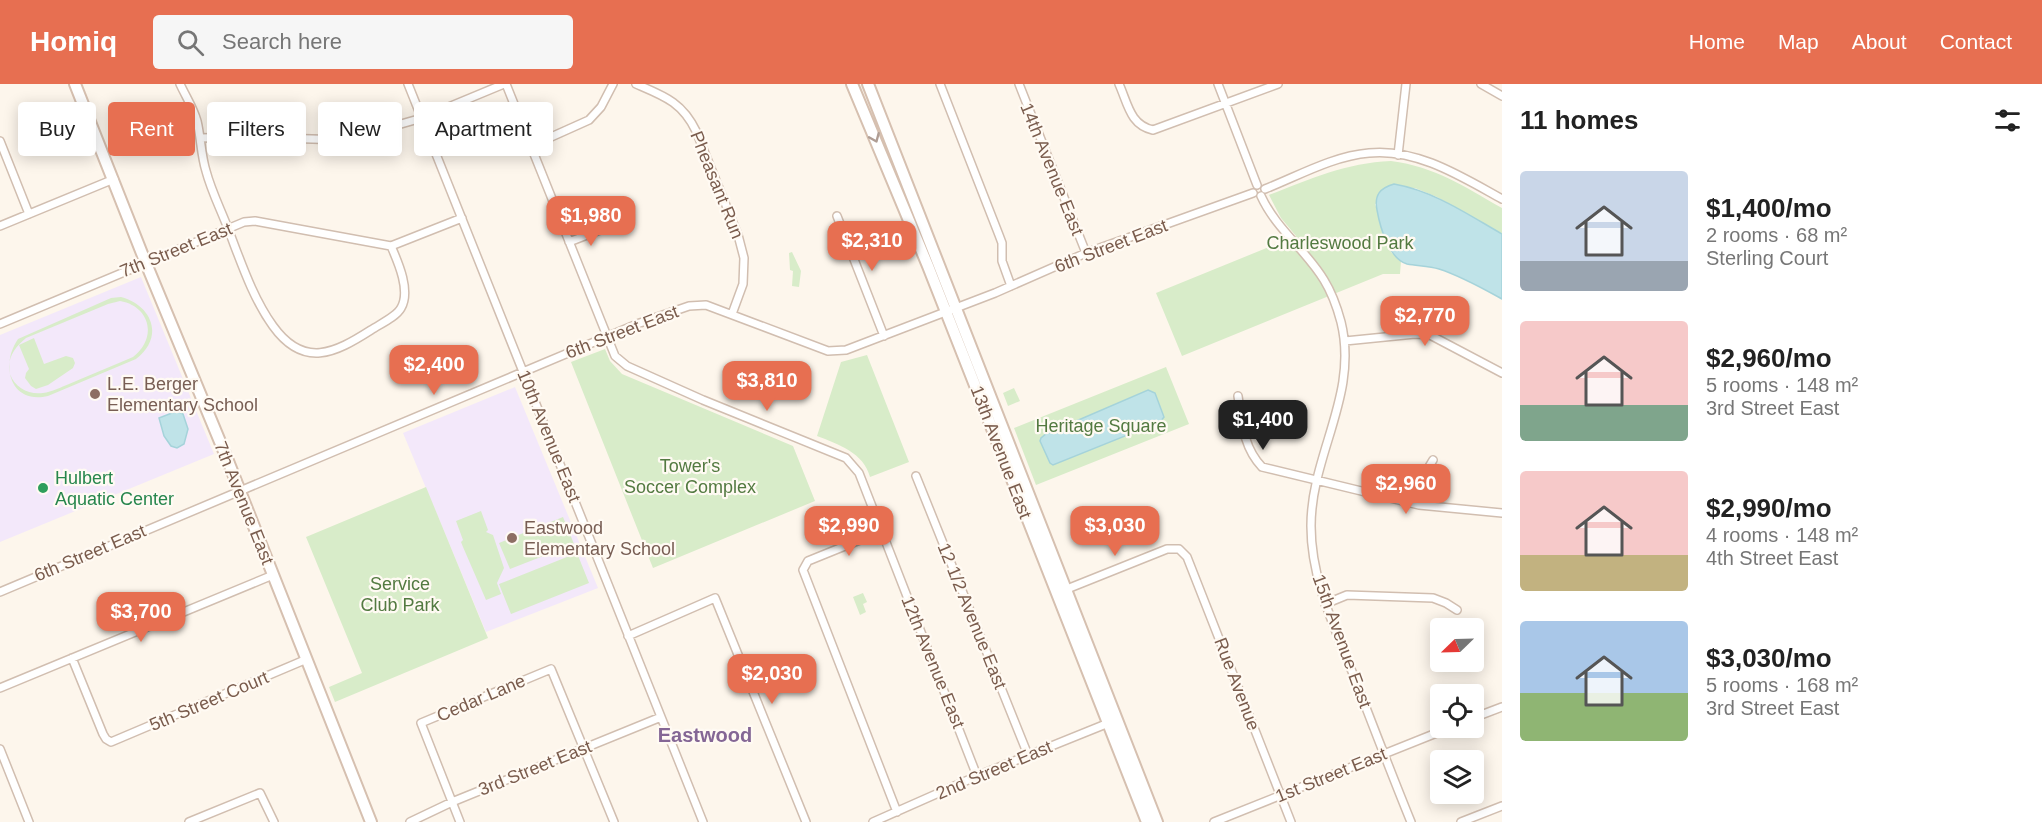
<!DOCTYPE html>
<html lang="en">
<head>
<meta charset="utf-8">
<style>
  :root { --surface:#fff; --page:#f6f6f6; --text:#222; --muted:#767676; --accent:#e76f51 }
  body { margin:0; font-family:Helvetica,sans-serif; background:var(--page); color:var(--text); height:100vh; display:flex; flex-direction:column; font-size:22px; white-space:nowrap }
  * { box-sizing:border-box; margin:0 }
  p { font-size:20px; color:var(--muted) }
  .icon { flex:none; width:33px; height:33px; fill:none; stroke:currentColor; stroke-width:2; stroke-linecap:round; stroke-linejoin:round }
  .map { position:relative; flex:1; overflow:hidden }
  .panel { display:flex; flex-direction:column; background:var(--surface); width:540px }
  .panel>* { flex:none }
  .banner { position:absolute; left:18px; top:18px; width:570px; height:54px; display:flex; gap:12px }
  .needle { width:39px; rotate:247deg }
  .buttons { position:absolute; left:1430px; top:534px; display:grid; gap:12px }
  .buttons a { display:grid; place-items:center; width:54px; height:54px; border-radius:6px; background:var(--surface); box-shadow:0 3px 15px #0003; font-size:30px }
  .price { position:absolute; translate:-50% -51px; padding:0 14px; border-radius:12px; background:var(--accent); color:#fff; font-size:20px; line-height:39px; filter:drop-shadow(0 2px 3px #0008) }
  .price::after { content:''; position:absolute; left:50%; top:36px; width:18px; height:14px; margin-left:-9px; background:inherit; clip-path:polygon(0 0,100% 0,50% 100%) }
  .price.current { background:#222; color:#fff }
  ul { padding:0; list-style:none }
  li { display:flex; align-items:center; gap:18px; height:150px; padding:0 18px }
  li span { display:grid; place-items:center; flex:none; width:168px; height:120px; border-radius:6px; color:#555 }
  li>.icon { margin-inline-start:auto }
  span .icon { width:72px; height:72px; fill:#fffc; stroke-width:1 }
  li b { font-size:26px }
  h2 { display:flex; justify-content:space-between; align-items:center; height:72px; padding:0 18px; font-size:26px }
  .tag { padding:0 21px; border-radius:6px; background:var(--surface); box-shadow:0 3px 15px #0003; font-size:21px; line-height:54px }
  .tag.current { background:var(--accent); color:#fff }
  header { display:flex; align-items:center; gap:36px; box-sizing:border-box; height:84px; padding:0 30px; background:var(--accent); color:#fff }
  header strong { font-size:28px }
  nav { display:flex; gap:33px; margin-inline-start:auto; font-size:21px }
  .search { width:420px; height:54px; background:var(--page); display:flex; align-items:center; gap:15px; box-sizing:border-box; padding:0 21px; border-radius:6px; color:var(--muted); font-size:22px }
  main { display:flex; flex:1; min-height:0 }
  .map>svg:first-child { display:block }
  .education { fill:#f3e8fa }
  .green { fill:#d8ecc9; fill-rule:evenodd }
  .water { fill:#bfe3e8; stroke:#a5d3da; stroke-width:1.5 }
  .lines { fill:none; stroke-linecap:round; stroke-linejoin:round }
  .street-casing { stroke:#d1beb0; stroke-width:10 }
  .secondary-casing { stroke:#d6c0b0; stroke-width:14 }
  .street { stroke:#fff; stroke-width:7 }
  .secondary { stroke:#fff; stroke-width:10 }
  .oneway { stroke:#af9d94 }
  .education-dot { fill:#8d6e63; stroke:#fffaf3; stroke-width:2 }
  .leisure-dot { fill:#2e9e5b; stroke:#fffaf3; stroke-width:2 }
  .labels { text-anchor:middle; stroke-width:4.5; stroke-linejoin:round; paint-order:stroke }
  .street-label { font-size:18px; fill:#7a5c4d; stroke:#fffaf3 }
  .park-label { font-size:18px; fill:#537a41; stroke:#fffaf3 }
  .education-label { font-size:18px; fill:#785e54; stroke:#fffaf3; text-anchor:start }
  .leisure-label { font-size:18px; fill:#27864d; stroke:#fffaf3; text-anchor:start }
  .neighbourhood-label { font-size:20px; font-weight:bold; fill:#846695; stroke:#fffaf3 }
</style>
</head>
<body>
<header>
<strong>Homiq</strong>
<div class="search"><svg class="icon" aria-label="search" viewBox="0 0 24 24"><circle cx="10" cy="10" r="6"/><path d="M15 15l6 6"/></svg>Search here</div>
<nav><a>Home</a><a>Map</a><a>About</a><a>Contact</a></nav>
</header>
<main>
<div class="map">
<svg width="1502" height="738" viewBox="0 0 1502 738">
  <rect width="100%" height="100%" fill="#fdf6ec"/>
  <path class="education" d="M 141,193 L 214,370 L 0,458 L 0,251 Z
    M 515,303 L 598,504 L 486,548 L 403,349 Z"/>
  <path class="green" d="M 1391,77 C 1436,83 1463,102 1502,124 L 1502,150 L 1437,113 L 1415,104 L 1375,120 L 1391,168 L 1401,177 L 1400,190 L 1383,190 L 1182,272 L 1156,209 L 1296,152 L 1281,134 L 1269,111 C 1310,95 1346,79 1391,77 Z
    M 792,168 L 801,187 L 799,203 L 792,202 L 793,187 L 790,186 L 789,169 Z
    M 121,213 C 152,221 165,253 136,275 L 48,312 C 10,321 0,281 18,255 L 111,214 ZM 120,217 C 150,222 158,254 133,273 C 112,282 90,291 69,300 C 61,303 52,308 43,309 C 29,311 15,304 10,290 C 6,275 15,263 26,254 L 108,220 Z
    M 34,254 L 44,280 L 66,272 L 73,274 L 75,279 L 73,284 L 48,301 L 36,305 L 31,302 L 25,294 L 26,289 L 29,285 L 19,261 Z
    M 605,265 L 610,277 L 622,290 L 793,362 L 815,417 L 653,484 L 571,278 Z
    M 867,271 L 909,378 L 870,393 C 864,369 838,360 817,352 L 841,278 Z
    M 1166,283 L 1189,340 L 1036,401 L 1014,344 Z
    M 1014,304 L 1020,317 L 1008,322 L 1003,309 Z
    M 426,403 L 488,554 L 335,618 L 329,603 L 362,589 L 306,453 Z
    M 481,427 L 488,446 L 486,448 L 493,451 L 504,484 L 497,499 L 501,510 L 486,516 L 463,463 L 461,458 L 463,456 L 456,437 Z
    M 563,433 L 574,460 L 510,485 L 499,459 Z
    M 577,469 L 589,499 L 511,530 L 499,500 Z
    M 863,509 L 867,518 L 863,520 L 866,528 L 860,531 L 853,513 Z"/>
  <path class="water" d="M 1394,100 C 1434,107 1467,130 1502,150 L 1502,215 C 1482,204 1461,192 1439,185 C 1429,182 1418,182 1407,180 C 1389,175 1380,143 1377,126 C 1374,111 1380,104 1394,100 Z
    M 1148,306 L 1155,309 L 1164,333 L 1160,338 L 1053,381 L 1050,379 L 1040,357 L 1041,354 L 1046,350 Z
    M 177,327 L 183,330 L 188,345 L 184,360 L 177,364 L 171,362 L 164,352 L 159,334 Z"/>
  <g class="lines">
    <g class="street-casing">
      <path id="street" d="M 180,0 C 186,13 193,23 197,37 C 201,54 201,71 206,87 C 211,106 220,124 227,142 C 240,175 252,213 273,242 C 304,285 335,269 371,246 C 380,240 396,233 401,224 C 411,207 398,178 391,162
        M 408,0 L 703,738
        M 506,0 L 615,272 L 627,282 L 703,316 L 846,374 L 859,389 L 977,692
        M 636,0 C 664,12 682,18 696,47 L 738,151 L 744,174 L 743,200 L 732,230
        M 940,0 L 999,151 L 1002,159 L 1002,177 L 1011,202
        M 1019,0 L 1086,169
        M 1119,0 C 1128,20 1130,41 1153,46 L 1278,0
        M 1218,0 L 1257,101
        M 1481,0 L 1502,12
        M 200,54 L 247,53 L 345,56 L 422,34 L 504,0
        M 0,57 L 29,130
        M 531,62 L 589,36 L 601,23 L 613,0
        M 1398,71 L 1406,0
        M 1265,105 C 1298,92 1333,72 1369,69 C 1417,64 1462,93 1502,115
        M 1261,112 C 1276,145 1306,166 1324,196 C 1332,209 1337,223 1341,238 C 1359,311 1311,370 1311,442 C 1311,495 1334,542 1353,590 C 1372,639 1391,689 1411,738
        M 837,132 L 884,252
        M 0,142 L 114,95
        M 569,158 L 605,144
        M 0,240 L 244,138 L 255,137 L 391,162 L 462,134
        M 1345,257 L 1415,250 L 1430,251 L 1502,289
        M 1238,312 C 1242,338 1243,363 1262,383 L 1419,421 L 1502,429
        M 916,392 L 1028,671
        M 1419,421 L 1421,396 L 1433,376
        M 882,447 L 808,477 L 803,486 L 897,728
        M 1062,507 L 1167,465 L 1179,465 L 1187,473 L 1291,738
        M 0,508 L 637,240 L 689,222 L 706,221 L 828,267 L 846,266 L 995,209 L 1086,169 L 1253,109
        M 1325,520 L 1347,511 L 1433,514 L 1446,519 L 1457,526
        M 628,552 L 715,514 L 806,738
        M 72,574 L 103,650 L 106,655 L 111,658 L 307,575
        M 0,604 L 273,491
        M 1473,634 L 1502,623
        M 0,665 L 29,738
        M 189,738 L 260,709 L 274,738
        M 410,738 L 452,718 L 661,633
        M 460,738 L 421,639 L 551,585 L 614,738
        M 873,738 L 977,692 L 1111,638
        M 1214,738 L 1449,644
        M 1461,738 L 1502,722"/>
    </g>
    <g class="secondary-casing">
      <path id="secondary" d="M 75,0 L 143,172 L 228,377 L 371,738
        M 852,0 L 928,182 L 1147,738
        M 868,0 L 1157,738"/>
    </g>
    <use href="#street" class="street"/>
    <use href="#secondary" class="secondary"/>
  </g>
  <defs><path id="oneway-chevron" d="M-2-3.5L2.5 0L-2 3.5" fill="none" stroke-width="1.6" stroke-linecap="round" stroke-linejoin="round" transform="scale(1.5)"/></defs>
  <use class="oneway" href="#oneway-chevron" transform="translate(875 54) rotate(67)"/>
  <g class="education-dot">
    <circle cx="95" cy="310" r="6"/>
    <circle cx="512" cy="454" r="6"/>
  </g>
  <circle class="leisure-dot" cx="43" cy="404" r="6"/>
  <g class="labels">
    <g class="street-label">
      <text transform="translate(1052 85) rotate(68)" y="6">14th Avenue East</text>
      <text transform="translate(717 101) rotate(68)" y="6">Pheasant Run</text>
      <text transform="translate(1111 162) rotate(-21)" y="6">6th Street East</text>
      <text transform="translate(176 166) rotate(-22)" y="6">7th Street East</text>
      <text transform="translate(622 248) rotate(-21)" y="6">6th Street East</text>
      <text transform="translate(549 352) rotate(68)" y="6">10th Avenue East</text>
      <text transform="translate(1001 368) rotate(69)" y="6">13th Avenue East</text>
      <text transform="translate(244 419) rotate(68)" y="6">7th Avenue East</text>
      <text transform="translate(90 469) rotate(-23)" y="6">6th Street East</text>
      <text transform="translate(972 532) rotate(68)" y="6">12 1/2 Avenue East</text>
      <text transform="translate(1342 557) rotate(70)" y="6">15th Avenue East</text>
      <text transform="translate(933 578) rotate(68)" y="6">12th Avenue East</text>
      <text transform="translate(1237 600) rotate(69)" y="6">Rue Avenue</text>
      <text transform="translate(481 614) rotate(-23)" y="6">Cedar Lane</text>
      <text transform="translate(209 617) rotate(-23)" y="6">5th Street Court</text>
      <text transform="translate(535 684) rotate(-22)" y="6">3rd Street East</text>
      <text transform="translate(994 686) rotate(-23)" y="6">2nd Street East</text>
      <text transform="translate(1331 691) rotate(-22)" y="6">1st Street East</text>
    </g>
    <g class="park-label">
      <text x="1340" y="165">Charleswood Park</text>
      <text x="1101" y="348">Heritage Square</text>
      <text x="690" y="388">Tower's<tspan x="690" dy="21">Soccer Complex</tspan></text>
      <text x="400" y="506">Service<tspan x="400" dy="21">Club Park</tspan></text>
    </g>
    <g class="education-label">
      <text x="107" y="306">L.E. Berger<tspan x="107" dy="21">Elementary School</tspan></text>
      <text x="524" y="450">Eastwood<tspan x="524" dy="21">Elementary School</tspan></text>
    </g>
    <g class="leisure-label">
      <text x="55" y="400">Hulbert<tspan x="55" dy="21">Aquatic Center</tspan></text>
    </g>
    <g class="neighbourhood-label">
      <text x="705" y="658">Eastwood</text>
    </g>
  </g>
</svg>
<div class="buttons">
<a><svg class="needle" viewBox="-14 -14 28 28"><path d="M0-13l5 13h-10z" fill="#e53935"/><path d="M0 13l5-13h-10z" fill="#767676"/></svg></a>
<a><svg class="icon" aria-label="locate" viewBox="0 0 24 24"><circle cx="12" cy="12" r="6"/><path d="M12 2v4M12 18v4M2 12h4M18 12h4"/></svg></a>
<a><svg class="icon" aria-label="layers" viewBox="0 0 24 24"><path d="M12 4l9 5-9 5-9-5zM3 14l9 5 9-5"/></svg></a>
</div>
<b class="price" style="left:591px;top:163px">$1,980</b>
<b class="price" style="left:872px;top:188px">$2,310</b>
<b class="price" style="left:1425px;top:263px">$2,770</b>
<b class="price" style="left:434px;top:312px">$2,400</b>
<b class="price" style="left:767px;top:328px">$3,810</b>
<b class="price current" style="left:1263px;top:367px">$1,400</b>
<b class="price" style="left:1406px;top:431px">$2,960</b>
<b class="price" style="left:849px;top:473px">$2,990</b>
<b class="price" style="left:1115px;top:473px">$3,030</b>
<b class="price" style="left:141px;top:559px">$3,700</b>
<b class="price" style="left:772px;top:621px">$2,030</b>
<div class="banner">
<a class="tag">Buy</a>
<a class="tag current">Rent</a>
<a class="tag">Filters</a>
<a class="tag">New</a>
<a class="tag">Apartment</a>
</div>
</div>
<section class="panel">
<h2>11 homes<svg class="icon" aria-label="filters" viewBox="0 0 24 24"><path d="M4 7h16M4 17h16"/><circle cx="9" cy="7" r="2"/><circle cx="15" cy="17" r="2"/></svg></h2>
<ul>
<li><span style="background:linear-gradient(#c9d6e8 75%,#9aa5b1 0)"><svg class="icon" aria-label="home" viewBox="0 0 24 24"><path d="M3 11l9-7 9 7M6 9v11h12V9"/></svg></span><div><b>$1,400/mo</b><p>2 rooms · 68 m²</p><p>Sterling Court</p></div></li>
<li><span style="background:linear-gradient(#f6c9c9 70%,#7fa58c 0)"><svg class="icon" aria-label="home" viewBox="0 0 24 24"><path d="M3 11l9-7 9 7M6 9v11h12V9"/></svg></span><div><b>$2,960/mo</b><p>5 rooms · 148 m²</p><p>3rd Street East</p></div></li>
<li><span style="background:linear-gradient(#f6c9c9 70%,#c2b280 0)"><svg class="icon" aria-label="home" viewBox="0 0 24 24"><path d="M3 11l9-7 9 7M6 9v11h12V9"/></svg></span><div><b>$2,990/mo</b><p>4 rooms · 148 m²</p><p>4th Street East</p></div></li>
<li><span style="background:linear-gradient(#a9c7e8 60%,#8fb573 0)"><svg class="icon" aria-label="home" viewBox="0 0 24 24"><path d="M3 11l9-7 9 7M6 9v11h12V9"/></svg></span><div><b>$3,030/mo</b><p>5 rooms · 168 m²</p><p>3rd Street East</p></div></li>
</ul>
</section>
</main>
</body>
</html>
